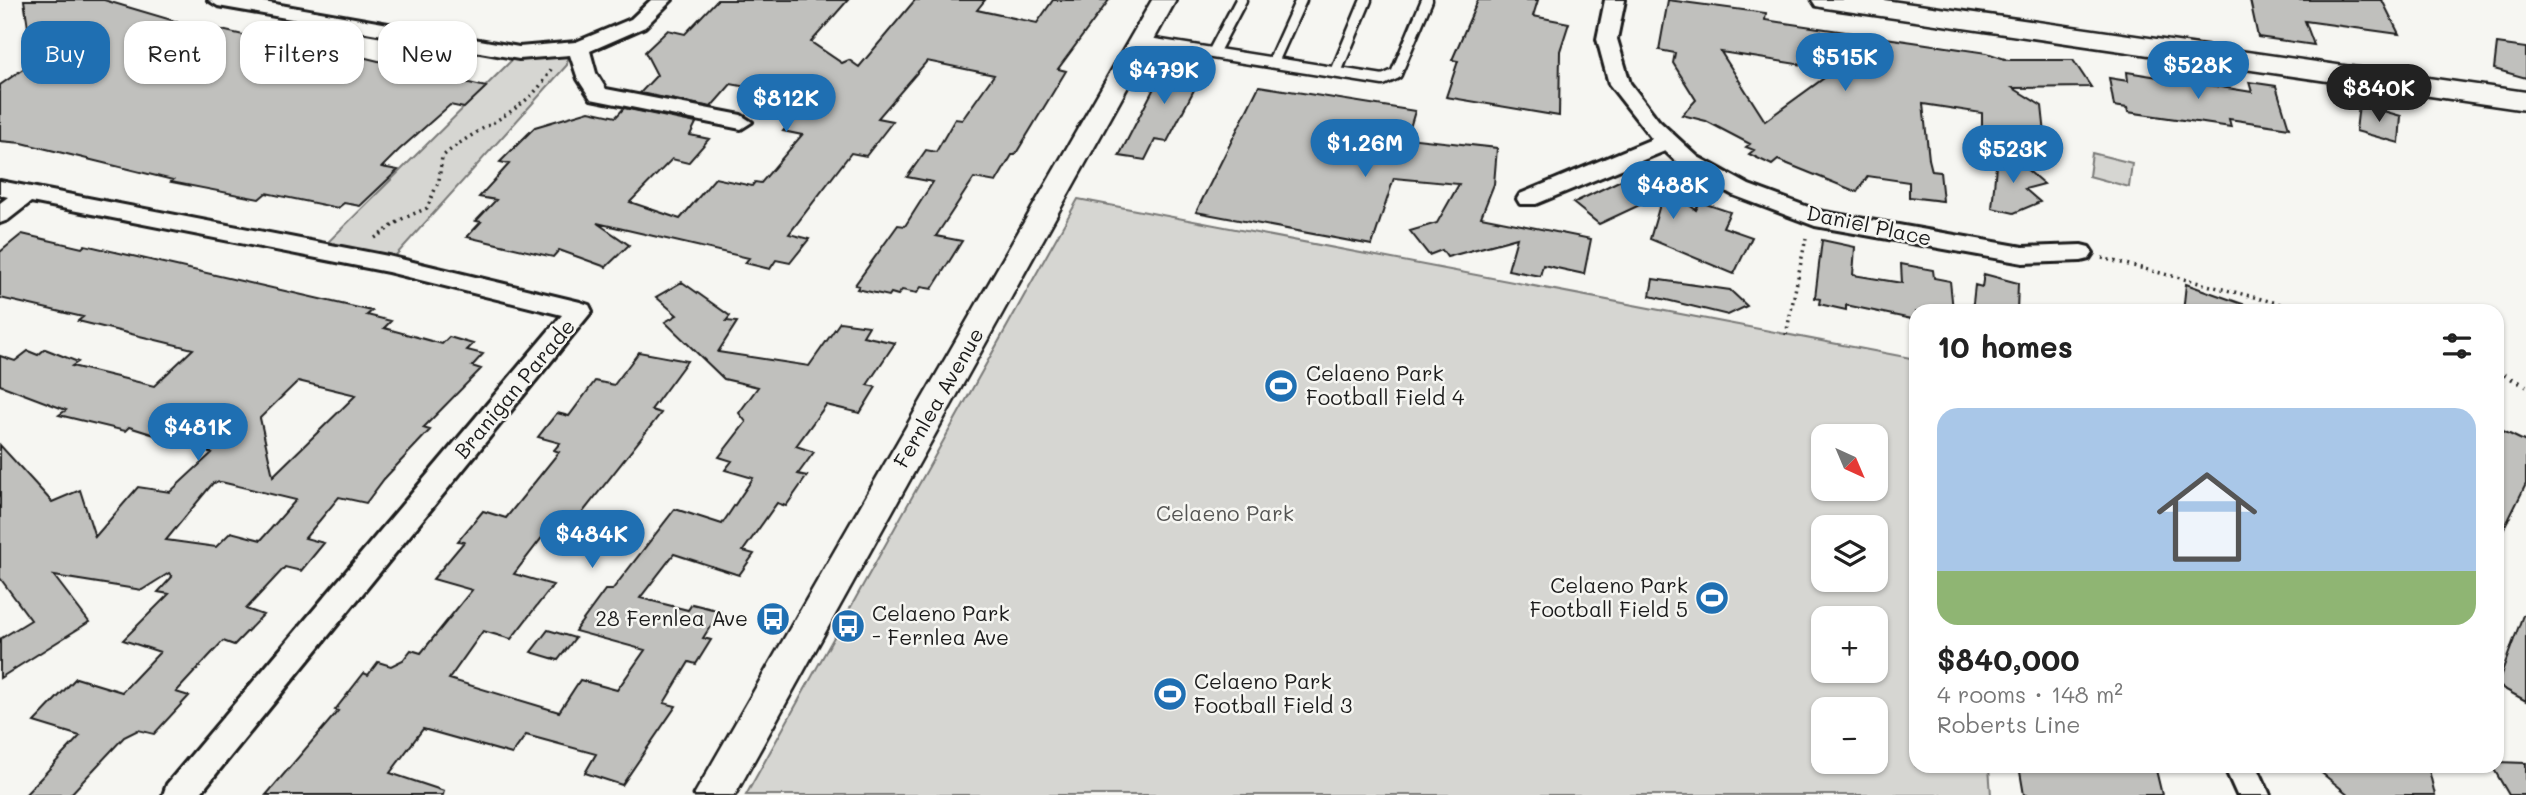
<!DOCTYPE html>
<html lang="en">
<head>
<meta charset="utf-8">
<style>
  :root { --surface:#fff; --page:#f6f6f6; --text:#222; --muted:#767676; --accent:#1f6fb2 }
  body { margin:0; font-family:Mali,sans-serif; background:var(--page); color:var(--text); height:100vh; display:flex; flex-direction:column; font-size:26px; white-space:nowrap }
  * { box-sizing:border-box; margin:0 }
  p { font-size:23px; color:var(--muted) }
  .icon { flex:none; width:38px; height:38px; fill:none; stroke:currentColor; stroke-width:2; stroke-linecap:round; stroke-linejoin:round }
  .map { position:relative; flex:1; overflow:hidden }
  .details { position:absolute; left:1909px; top:304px; width:595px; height:469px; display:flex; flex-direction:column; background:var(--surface); border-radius:21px; box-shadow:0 2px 5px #0004 }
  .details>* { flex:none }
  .guide { position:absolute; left:21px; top:21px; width:665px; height:63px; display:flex; gap:14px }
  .needle { width:46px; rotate:136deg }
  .controls { position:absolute; left:1811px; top:424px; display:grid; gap:14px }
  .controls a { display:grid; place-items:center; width:77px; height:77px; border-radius:14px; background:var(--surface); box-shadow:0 2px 5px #0004; font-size:35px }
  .price { position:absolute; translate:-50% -60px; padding:0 16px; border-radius:24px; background:var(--accent); color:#fff; font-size:23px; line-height:46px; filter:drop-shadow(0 2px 4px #0008) }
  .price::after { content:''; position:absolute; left:50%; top:42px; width:21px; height:16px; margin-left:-10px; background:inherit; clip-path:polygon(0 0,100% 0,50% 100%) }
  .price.current { background:#222; color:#fff }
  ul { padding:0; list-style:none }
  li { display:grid; align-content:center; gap:14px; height:371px; padding:0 28px }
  li span { display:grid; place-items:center; height:217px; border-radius:21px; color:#555 }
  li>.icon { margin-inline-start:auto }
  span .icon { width:126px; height:126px; fill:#fffc; stroke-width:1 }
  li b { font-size:30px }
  h2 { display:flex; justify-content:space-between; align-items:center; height:84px; padding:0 28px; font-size:30px }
  .tag { padding:0 24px; border-radius:21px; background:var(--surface); box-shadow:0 2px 5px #0004; font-size:24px; line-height:63px }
  .tag.current { background:var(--accent); color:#fff }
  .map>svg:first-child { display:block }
  .green { fill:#d6d6d2; stroke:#797977; stroke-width:2; fill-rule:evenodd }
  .building { fill:#c0c0bd; stroke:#1c1c1c; stroke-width:2; fill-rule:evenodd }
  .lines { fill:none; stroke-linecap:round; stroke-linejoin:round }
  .service-casing { stroke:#1c1c1c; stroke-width:15 }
  .minor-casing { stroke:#1c1c1c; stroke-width:6 }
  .tertiary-casing { stroke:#1c1c1c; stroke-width:5 }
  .secondary-casing { stroke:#1c1c1c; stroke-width:5 }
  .path-far1 { stroke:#1c1c1c; stroke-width:3.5; stroke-dasharray:2 4.5; stroke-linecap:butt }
  .path { stroke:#1c1c1c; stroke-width:4.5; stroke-dasharray:2 6; stroke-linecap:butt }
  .service { stroke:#f6f6f2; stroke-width:10 }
  .minor { fill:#f6f6f2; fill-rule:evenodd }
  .tertiary { fill:#f6f6f2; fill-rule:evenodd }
  .secondary { fill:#f6f6f2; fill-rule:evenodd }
  .labels { text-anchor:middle; stroke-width:5; stroke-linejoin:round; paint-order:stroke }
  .street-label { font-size:21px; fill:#1c1c1c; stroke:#f6f6f2 }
  .poi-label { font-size:21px; fill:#1c1c1c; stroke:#f6f6f2; text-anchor:start }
  .park-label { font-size:21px; fill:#545453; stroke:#f6f6f2 }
</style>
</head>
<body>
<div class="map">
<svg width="2526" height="795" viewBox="0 0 2526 795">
  <rect width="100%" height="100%" fill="#f6f6f2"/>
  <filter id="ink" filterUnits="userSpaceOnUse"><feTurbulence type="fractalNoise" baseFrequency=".0143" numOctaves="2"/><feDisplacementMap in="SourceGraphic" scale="14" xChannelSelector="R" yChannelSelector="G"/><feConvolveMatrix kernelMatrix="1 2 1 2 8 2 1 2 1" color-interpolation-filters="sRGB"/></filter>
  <g filter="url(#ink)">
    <path class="green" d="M 568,51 L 567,65 L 388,264 L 319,251 L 519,53 Z
      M 2092,153 L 2132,163 L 2129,187 L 2089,176 Z
      M 1078,199 L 1916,359 L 1916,766 L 1989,767 L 1991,795 L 746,795 ZM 1824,436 L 1876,436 L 1876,488 L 1824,488 ZM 1824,527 L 1876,527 L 1876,579 L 1824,579 ZM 1824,618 L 1876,618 L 1876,670 L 1824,670 ZM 1824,709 L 1876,709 L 1876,761 L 1824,761 Z"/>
    <path class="building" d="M 24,0 L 104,0 L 188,25 L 191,23 L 274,42 L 279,38 L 304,43 L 486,87 L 464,108 L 450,105 L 399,150 L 382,167 L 398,170 L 360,206 L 344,203 L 338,208 L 266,193 L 259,199 L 171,182 L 173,180 L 22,143 L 0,141 L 0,85 L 46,53 L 31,48 Z
      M 717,0 L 848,0 L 811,42 L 842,63 L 849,60 L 859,67 L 915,0 L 985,0 L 977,10 L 1037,23 L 1053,0 L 1109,0 L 1058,69 L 1066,71 L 1015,155 L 1012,155 L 996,182 L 974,178 L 936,236 L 962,241 L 932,289 L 921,287 L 917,293 L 902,290 L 898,295 L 891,293 L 889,296 L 857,289 L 859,286 L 855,285 L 898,225 L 905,226 L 933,182 L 907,177 L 926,150 L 936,152 L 955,119 L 962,120 L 994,75 L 927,61 L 878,118 L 893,121 L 866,156 L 851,153 L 789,234 L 809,239 L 790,263 L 776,260 L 770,269 L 745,263 L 749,258 L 597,223 L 629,245 L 606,267 L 559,250 L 553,257 L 467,237 L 481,222 L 476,221 L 496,200 L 479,197 L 509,164 L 500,162 L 535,127 L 589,111 L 616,117 L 624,108 L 696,123 L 690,135 L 709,139 L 688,163 L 672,159 L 630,202 L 680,219 L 715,178 L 752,186 L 755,182 L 761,183 L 802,135 L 783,131 L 810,99 L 731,84 L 711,107 L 640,93 L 657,75 L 645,52 L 668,30 L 685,34 Z
      M 1478,0 L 1538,0 L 1533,16 L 1569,23 L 1560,51 L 1559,116 L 1446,97 L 1458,61 L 1452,60 Z
      M 1668,0 L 1766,13 L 1765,20 L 1987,53 L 2008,60 L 2073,60 L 2091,87 L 2013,88 L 2042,106 L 2045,134 L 2034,132 L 2035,137 L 1982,128 L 1982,113 L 1923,104 L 1929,159 L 1932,171 L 1940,172 L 1943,201 L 1909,197 L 1909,182 L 1868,176 L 1857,192 L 1778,160 L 1772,165 L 1749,154 L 1754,150 L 1746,147 L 1750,144 L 1706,121 L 1682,115 L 1696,100 L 1673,63 L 1675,53 L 1659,50 ZM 1721,52 L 1835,70 L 1765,121 Z
      M 2250,0 L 2382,0 L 2399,34 L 2305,21 L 2314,45 L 2258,37 Z
      M 2497,44 L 2526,48 L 2526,78 L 2494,69 Z
      M 1171,55 L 1209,61 L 1167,142 L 1155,140 L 1145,160 L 1119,156 Z
      M 2127,72 L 2252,92 L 2249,82 L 2276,86 L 2289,128 L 2229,119 L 2231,127 L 2128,112 L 2127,108 L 2114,106 L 2109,78 L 2128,81 Z
      M 1259,86 L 1415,111 L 1407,138 L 1497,148 L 1494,184 L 1481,217 L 1591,239 L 1584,274 L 1543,265 L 1540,276 L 1508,270 L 1517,238 L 1447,257 L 1442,250 L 1429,255 L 1410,231 L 1437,223 L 1459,184 L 1394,178 L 1372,245 L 1196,212 Z
      M 2359,104 L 2401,116 L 2399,143 L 2356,131 Z
      M 1998,145 L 2044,184 L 2025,189 L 2040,202 L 2014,213 L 1992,208 Z
      M 1642,170 L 1696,210 L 1700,202 L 1730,212 L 1723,227 L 1752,237 L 1734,274 L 1650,239 L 1663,194 L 1599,224 L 1573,203 Z
      M 22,234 L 82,248 L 85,245 L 372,311 L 367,315 L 391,321 L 384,328 L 442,344 L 449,337 L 473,344 L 467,350 L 483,354 L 472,366 L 481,369 L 423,428 L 430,430 L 384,479 L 366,503 L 339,497 L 305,538 L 324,543 L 301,571 L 285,567 L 246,609 L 263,615 L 234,645 L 223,641 L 176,692 L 189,696 L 154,734 L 138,730 L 124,737 L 70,795 L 25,795 L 80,736 L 34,722 L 76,678 L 122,692 L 160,652 L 123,640 L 169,594 L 158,592 L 172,577 L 169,573 L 142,590 L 54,576 L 89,622 L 0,678 L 0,639 L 31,620 L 0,578 L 0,445 L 52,502 L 80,490 L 95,537 L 138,487 L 170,492 L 212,453 L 129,427 L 125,431 L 59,415 L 66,410 L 0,385 L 0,356 L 15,361 L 28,351 L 38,355 L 45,349 L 78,362 L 72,366 L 154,386 L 193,349 L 78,321 L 83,317 L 0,298 L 0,252 ZM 298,381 L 356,395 L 273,476 L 260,418 ZM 221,482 L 296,500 L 261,540 L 231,532 L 216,547 L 166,540 L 213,483 Z
      M 1822,240 L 1855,247 L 1853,275 L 1902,283 L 1901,264 L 1933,270 L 1934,278 L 1950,281 L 1953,310 L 1935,307 L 1936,312 L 1916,312 L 1916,320 L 1846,305 L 1846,310 L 1819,304 L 1820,299 L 1815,298 Z
      M 1984,274 L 2018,283 L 2017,312 L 1972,312 L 1975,285 L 1982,287 Z
      M 1653,279 L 1730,290 L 1747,306 L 1728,315 L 1650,296 Z
      M 682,282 L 730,316 L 726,321 L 737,322 L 718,352 L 809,366 L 840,322 L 869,326 L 863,336 L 895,343 L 867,385 L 876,387 L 860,413 L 826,405 L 796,446 L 814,452 L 798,474 L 807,476 L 786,506 L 777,503 L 743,551 L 754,554 L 739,575 L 674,554 L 640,598 L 688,610 L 692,604 L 720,611 L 703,638 L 711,640 L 696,664 L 689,662 L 664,703 L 676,706 L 622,785 L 585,773 L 596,754 L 526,735 L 512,754 L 423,729 L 390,773 L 444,791 L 443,795 L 266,795 L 338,711 L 335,710 L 364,673 L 368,675 L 378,662 L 391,666 L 403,660 L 411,650 L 421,653 L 472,590 L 433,579 L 464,542 L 458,541 L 483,511 L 506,518 L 559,452 L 554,450 L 560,443 L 538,437 L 557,413 L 569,416 L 595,381 L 614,385 L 639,352 L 687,361 L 651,410 L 661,413 L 561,540 L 544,535 L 514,574 L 553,585 L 511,639 L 483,631 L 449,679 L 559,712 L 580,680 L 617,690 L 645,650 L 575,631 L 605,590 L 612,590 L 675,509 L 722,524 L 753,478 L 725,470 L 732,461 L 719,457 L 746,422 L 739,413 L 758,387 L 724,379 L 665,322 L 677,315 L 656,297 Z
      M 2186,284 L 2254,308 L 2254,312 L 2183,312 Z
      M 2497,428 L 2526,442 L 2526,484 L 2497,543 Z
      M 2523,615 L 2526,615 L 2526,701 L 2497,685 Z
      M 548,630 L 575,638 L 558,660 L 531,652 Z
      M 2497,762 L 2526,763 L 2526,795 L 2509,795 L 2492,766 L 2497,766 Z
      M 2019,766 L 2132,766 L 2156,770 L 2162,795 L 2024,795 Z
      M 2313,766 L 2428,766 L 2435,795 L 2349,795 Z"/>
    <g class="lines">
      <g class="service-casing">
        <path id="service" d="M 1142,42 L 1383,80 L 1396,74 L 1427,0
          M 1213,53 L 1241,0
          M 1273,62 L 1301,0
          M 1336,72 L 1366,0"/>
      </g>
      <g class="minor-casing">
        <path id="minor" d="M 208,0 L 252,0 L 519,47 L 576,42 L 631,19 L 651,0 L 672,0 L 645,27 L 590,51 L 596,73 L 606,89 L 741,115 L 752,122 L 741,129 L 591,99 L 578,79 L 570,55 L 519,59 L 218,6 Z
          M 1605,0 L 1625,0 L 1617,39 L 1630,83 L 1659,121 L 1698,157 L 1749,185 L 1819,211 L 2023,247 L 2081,245 L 2089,247 L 2093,253 L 2089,259 L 2081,261 L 2023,263 L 1815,226 L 1733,195 L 1682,167 L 1665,151 L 1536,204 L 1520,204 L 1517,199 L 1520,194 L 1652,139 L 1609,84 L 1597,39 Z
          M 0,181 L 388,256 L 580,302 L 589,305 L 592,311 L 199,795 L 163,795 L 167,784 L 562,315 L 388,272 L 31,202 L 8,220 L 0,223 L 0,203 L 8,197 L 0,195 Z
          M 2224,766 L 2257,766 L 2270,795 L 2237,795 Z"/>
      </g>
      <g class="tertiary-casing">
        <path id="tertiary" d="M 1152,0 L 1176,0 L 735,795 L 694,795 Z"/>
      </g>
      <g class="secondary-casing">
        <path id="secondary" d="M 1812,0 L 1884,0 L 2526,92 L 2526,110 L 1826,8 L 1816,6 Z"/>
      </g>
      <path class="path-far1" d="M 375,238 L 402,219 L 427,208 L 439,180 L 442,157 C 477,125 529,113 551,69
        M 2102,258 L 2312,312
        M 1786,335 L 1806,238"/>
      <path class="path" d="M 2497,371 L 2526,386"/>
      <use href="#service" class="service"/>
      <use href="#minor" class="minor"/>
      <use href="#tertiary" class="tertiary"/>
      <use href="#secondary" class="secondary"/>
    </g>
  </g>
  <defs>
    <g id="stadium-disc" transform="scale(1.75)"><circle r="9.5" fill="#1f6fb2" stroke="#f6f6f2"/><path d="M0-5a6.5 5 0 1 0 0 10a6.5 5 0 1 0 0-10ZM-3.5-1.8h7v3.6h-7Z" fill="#fff"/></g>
    <g id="bus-disc" transform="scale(1.75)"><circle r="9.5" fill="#1f6fb2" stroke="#f6f6f2"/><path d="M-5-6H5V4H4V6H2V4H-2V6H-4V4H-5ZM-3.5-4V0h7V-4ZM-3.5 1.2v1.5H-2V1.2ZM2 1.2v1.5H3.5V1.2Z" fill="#fff"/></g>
  </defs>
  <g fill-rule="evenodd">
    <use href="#stadium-disc" x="1281" y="386"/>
    <use href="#stadium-disc" x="1712" y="598"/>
    <use href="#bus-disc" x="773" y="619"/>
    <use href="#bus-disc" x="848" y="626"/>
    <use href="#stadium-disc" x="1170" y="694"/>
  </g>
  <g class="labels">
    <g class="street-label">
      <text transform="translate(1869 226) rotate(12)" y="7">Daniel Place</text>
      <text transform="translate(515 389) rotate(-50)" y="7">Branigan Parade</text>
      <text transform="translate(939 398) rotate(-60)" y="7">Fernlea Avenue</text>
    </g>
    <g class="poi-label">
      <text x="1306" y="381">Celaeno Park<tspan x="1306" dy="24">Football Field 4</tspan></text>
      <text x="1688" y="593" text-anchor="end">Celaeno Park<tspan x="1688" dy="24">Football Field 5</tspan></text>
      <text x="872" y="621">Celaeno Park<tspan x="872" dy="24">- Fernlea Ave</tspan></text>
      <text x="748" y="626" text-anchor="end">28 Fernlea Ave</text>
      <text x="1194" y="689">Celaeno Park<tspan x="1194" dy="24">Football Field 3</tspan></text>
    </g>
    <g class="park-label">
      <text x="1225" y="521">Celaeno Park</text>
    </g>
  </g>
</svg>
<div class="controls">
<a><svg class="needle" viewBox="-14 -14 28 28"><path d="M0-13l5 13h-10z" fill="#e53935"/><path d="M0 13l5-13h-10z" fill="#767676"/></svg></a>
<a><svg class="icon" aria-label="layers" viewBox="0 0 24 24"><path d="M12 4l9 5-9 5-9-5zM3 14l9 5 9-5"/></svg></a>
<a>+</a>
<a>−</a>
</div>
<b class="price" style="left:1845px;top:93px">$515K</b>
<b class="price" style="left:2198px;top:101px">$528K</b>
<b class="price" style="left:1164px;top:106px">$479K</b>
<b class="price current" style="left:2379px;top:124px">$840K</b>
<b class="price" style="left:786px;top:134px">$812K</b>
<b class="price" style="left:1365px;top:179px">$1.26M</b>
<b class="price" style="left:2013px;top:185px">$523K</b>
<b class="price" style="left:1673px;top:221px">$488K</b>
<b class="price" style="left:198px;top:463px">$481K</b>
<b class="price" style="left:592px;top:570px">$484K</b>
<div class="guide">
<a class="tag current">Buy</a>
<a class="tag">Rent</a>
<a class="tag">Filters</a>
<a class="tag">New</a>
</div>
<section class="details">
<h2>10 homes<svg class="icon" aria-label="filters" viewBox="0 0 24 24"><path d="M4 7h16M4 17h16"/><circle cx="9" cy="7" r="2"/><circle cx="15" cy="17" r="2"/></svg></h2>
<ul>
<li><span style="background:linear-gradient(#a9c7e8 75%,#8fb573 0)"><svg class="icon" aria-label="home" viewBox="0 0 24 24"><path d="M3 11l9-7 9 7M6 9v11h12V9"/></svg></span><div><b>$840,000</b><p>4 rooms · 148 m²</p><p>Roberts Line</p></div></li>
</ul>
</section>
</div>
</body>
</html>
